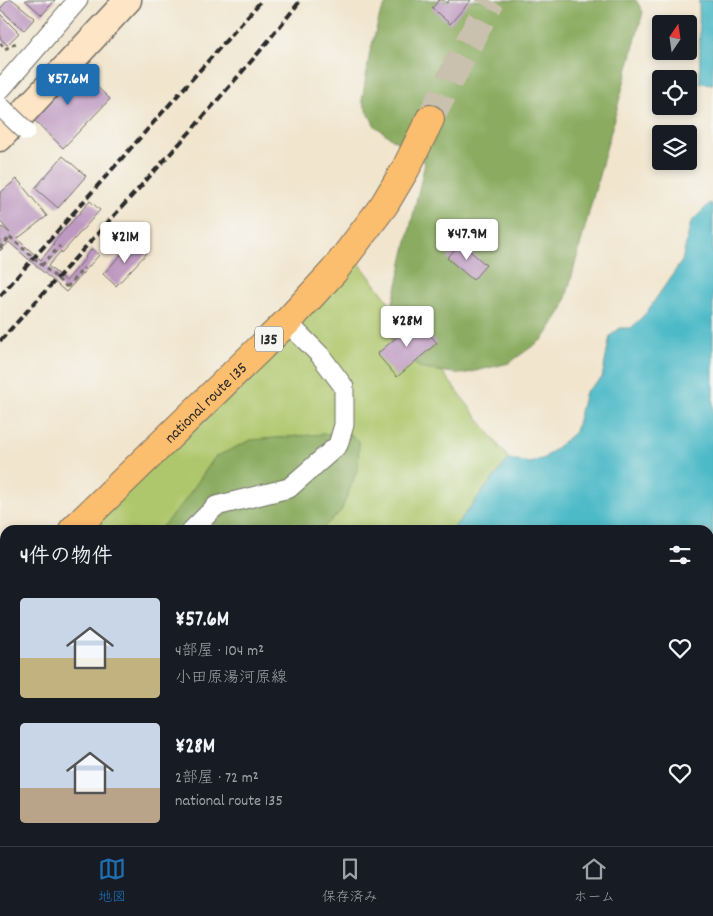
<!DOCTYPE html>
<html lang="ja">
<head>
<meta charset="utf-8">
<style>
  :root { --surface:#171b24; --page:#20242c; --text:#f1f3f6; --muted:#9ea1a6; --line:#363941; --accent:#1f6fb2 }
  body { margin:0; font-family:Dekko,"Klee One",sans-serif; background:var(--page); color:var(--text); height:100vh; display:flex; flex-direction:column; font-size:19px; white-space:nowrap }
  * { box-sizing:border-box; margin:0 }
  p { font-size:16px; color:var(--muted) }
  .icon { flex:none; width:28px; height:28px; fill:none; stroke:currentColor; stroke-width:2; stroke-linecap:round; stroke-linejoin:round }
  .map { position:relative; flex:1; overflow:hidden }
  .panel { position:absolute; left:0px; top:525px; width:714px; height:321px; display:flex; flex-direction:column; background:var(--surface); border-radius:15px 15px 0 0; box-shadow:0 2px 8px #0003 }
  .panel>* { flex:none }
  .needle { width:32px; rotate:13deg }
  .controls { position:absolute; left:652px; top:15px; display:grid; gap:10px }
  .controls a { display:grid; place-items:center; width:45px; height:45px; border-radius:5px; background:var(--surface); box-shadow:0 2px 8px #0003; font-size:25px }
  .price { position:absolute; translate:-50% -42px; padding:0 11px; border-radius:5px; background:#fff; color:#222; font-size:16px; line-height:32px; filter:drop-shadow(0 1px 2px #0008) }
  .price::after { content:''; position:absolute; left:50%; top:30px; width:15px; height:11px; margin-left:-8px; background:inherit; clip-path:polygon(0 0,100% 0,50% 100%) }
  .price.active { background:var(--accent); color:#fff }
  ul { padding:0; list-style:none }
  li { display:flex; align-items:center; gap:15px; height:125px; padding:0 20px }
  li span { display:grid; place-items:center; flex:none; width:140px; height:100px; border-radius:5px; color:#555 }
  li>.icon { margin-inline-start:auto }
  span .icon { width:60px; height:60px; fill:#fffc; stroke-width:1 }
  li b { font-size:21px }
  h2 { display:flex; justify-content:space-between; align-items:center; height:60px; padding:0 20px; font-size:21px }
  .dock { display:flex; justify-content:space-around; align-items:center; height:70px; border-top:1px solid var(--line); background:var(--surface); font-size:14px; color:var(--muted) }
  .dock a { display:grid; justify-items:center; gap:2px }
  .dock .active { color:var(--accent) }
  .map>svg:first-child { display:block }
  .green { fill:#afc76c; stroke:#6d794c }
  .forest { fill:#8bac60; stroke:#5b6c46 }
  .water { fill:#4dbac7; stroke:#3c7279 }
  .building { fill:#bd98c0 }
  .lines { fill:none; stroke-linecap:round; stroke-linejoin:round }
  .highway-tunnel { stroke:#c9c0ad; stroke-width:28; stroke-dasharray:28 14; stroke-linecap:butt }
  .street-casing { stroke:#706c64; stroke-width:21 }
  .secondary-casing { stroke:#706c64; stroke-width:29 }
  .highway-casing { stroke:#706c64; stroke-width:30 }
  .path { stroke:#706c64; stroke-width:3; stroke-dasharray:4 4; stroke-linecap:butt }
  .street { stroke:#fff; stroke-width:19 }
  .secondary { stroke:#fde5c5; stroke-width:26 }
  .highway { stroke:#fbbd6e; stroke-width:28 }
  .rail { stroke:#2b2b2b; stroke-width:4; stroke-dasharray:8 4; stroke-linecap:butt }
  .street-bridge-casing { stroke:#706c64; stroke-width:21; stroke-linecap:butt }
  .path-bridge { stroke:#706c64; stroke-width:3; stroke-dasharray:4 4; stroke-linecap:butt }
  .street-bridge { stroke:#fff; stroke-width:19 }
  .labels { text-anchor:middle; stroke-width:5; stroke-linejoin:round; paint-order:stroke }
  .shield { fill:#f6f6f2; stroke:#686867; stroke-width:1 }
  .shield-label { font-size:15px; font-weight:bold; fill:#2b2b2b }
  .street-label { font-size:16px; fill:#2b2b2b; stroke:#f6f6f2 }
</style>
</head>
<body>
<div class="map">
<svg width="713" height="846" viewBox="0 0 713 846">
  <rect width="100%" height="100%" fill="#f6f6f2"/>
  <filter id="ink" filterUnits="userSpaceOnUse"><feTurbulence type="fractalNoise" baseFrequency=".02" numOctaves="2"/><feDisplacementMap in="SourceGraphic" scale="10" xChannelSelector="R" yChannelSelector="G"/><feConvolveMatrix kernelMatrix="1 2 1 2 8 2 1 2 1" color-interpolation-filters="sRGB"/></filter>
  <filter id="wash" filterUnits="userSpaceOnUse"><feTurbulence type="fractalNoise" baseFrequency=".0096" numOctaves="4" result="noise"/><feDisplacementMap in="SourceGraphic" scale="20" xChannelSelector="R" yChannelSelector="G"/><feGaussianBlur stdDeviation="1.12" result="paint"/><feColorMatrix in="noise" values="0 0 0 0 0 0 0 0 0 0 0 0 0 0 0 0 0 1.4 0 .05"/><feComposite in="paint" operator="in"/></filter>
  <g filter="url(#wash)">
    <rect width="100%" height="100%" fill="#f1e5cd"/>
    <path class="green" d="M 350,251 L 509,459 L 452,530 L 79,530 Z
      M 5,604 L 5,841 L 144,841 L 138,846 L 0,846 L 0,609 Z"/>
    <path class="forest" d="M 388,0 L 636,0 L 643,12 L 563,309 L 544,338 L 509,363 L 463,374 L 423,369 L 393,352 L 389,320 L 425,163 L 375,126 L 362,101 L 370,52 L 380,15 Z
      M 347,432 L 359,441 L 358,468 L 341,511 L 321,530 L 159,530 L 183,503 L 215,457 L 251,440 Z
      M 5,697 L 5,794 L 0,793 L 0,705 Z"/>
    <path class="water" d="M 699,0 L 713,0 L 713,84 L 700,83 Z
      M 710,203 L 713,205 L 713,846 L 138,846 L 144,841 L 709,841 L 709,530 L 452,530 L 509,459 L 530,463 L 544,458 L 575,432 L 585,392 L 602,378 L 610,336 L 620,328 L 631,328 L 646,313 L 682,261 L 691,222 Z"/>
    <g id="blocks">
      <path class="building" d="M 8,0 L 13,0 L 35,18 L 24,30 L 0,9 Z
        M 25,0 L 55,0 L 42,15 Z
        M 439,0 L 443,0 L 447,3 L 449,0 L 471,0 L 450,24 L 432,8 Z
        M 0,14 L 19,33 L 7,45 L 0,38 Z
        M 74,65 L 110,99 L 63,148 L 27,113 Z
        M 63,156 L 86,176 L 58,208 L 35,188 Z
        M 17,179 L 47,216 L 17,239 L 41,260 L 54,244 L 53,243 L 90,201 L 100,210 L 62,253 L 61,251 L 48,266 L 66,281 L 86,258 L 85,257 L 92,249 L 99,255 L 66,292 L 9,242 L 0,251 L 0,229 L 2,227 L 10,233 L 0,221 L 0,193 Z
        M 134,241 L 147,253 L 116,286 L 103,274 Z
        M 461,243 L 486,265 L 473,280 L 447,258 Z
        M 417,320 L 437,343 L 397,377 L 377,354 Z"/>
    </g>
  </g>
  <g filter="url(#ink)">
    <use href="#blocks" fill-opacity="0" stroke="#706c64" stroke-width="1"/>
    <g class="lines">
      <path class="highway-tunnel" d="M 430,119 L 491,0"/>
      <g class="street-casing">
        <path id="street" d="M 0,90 L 78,0
          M 192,530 L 216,506 L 289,488 L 338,445 L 344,425 L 344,387 L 320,355 L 287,322
          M 0,757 L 5,752"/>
      </g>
      <g class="secondary-casing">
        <path id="secondary" d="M 0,138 L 128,0"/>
      </g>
      <g class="highway-casing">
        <g id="highway">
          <path id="s1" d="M 73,530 L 287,322 L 334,271 L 384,205 L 406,168 L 430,119"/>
          <path d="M 0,602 L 5,597"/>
        </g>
      </g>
      <path class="path" d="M 0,43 L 5,49 L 16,43
        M 0,248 L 10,237
        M 42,265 L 60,246
        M 67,287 L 84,268"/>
      <use href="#street" class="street"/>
      <use href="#secondary" class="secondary"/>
      <use href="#highway" class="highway"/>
      <path class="rail" d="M 0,296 L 262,0
        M 0,341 L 190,132 L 260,51 L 301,0"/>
      <g class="street-bridge-casing">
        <path id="street-bridge" d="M 0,106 L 26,131"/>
      </g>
      <path class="path-bridge" d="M 10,237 L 67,287"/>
      <use href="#street-bridge" class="street-bridge"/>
    </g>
  </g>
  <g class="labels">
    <rect class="shield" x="255" y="326.5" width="28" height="25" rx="4"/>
    <g class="shield-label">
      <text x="269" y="344">135</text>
    </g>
    <g class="street-label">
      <text dy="6" stroke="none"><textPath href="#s1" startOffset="184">national route 135</textPath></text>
    </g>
  </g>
</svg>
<div class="controls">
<a><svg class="needle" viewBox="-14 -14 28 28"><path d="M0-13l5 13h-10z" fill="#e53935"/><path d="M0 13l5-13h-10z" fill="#9ea1a6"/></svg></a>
<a><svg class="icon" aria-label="locate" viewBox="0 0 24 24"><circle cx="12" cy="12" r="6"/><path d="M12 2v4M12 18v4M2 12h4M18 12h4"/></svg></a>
<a><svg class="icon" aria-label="layers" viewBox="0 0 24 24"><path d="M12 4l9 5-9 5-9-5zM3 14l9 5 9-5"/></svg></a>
</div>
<b class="price active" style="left:68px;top:106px">¥57.6M</b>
<b class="price" style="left:467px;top:261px">¥47.9M</b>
<b class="price" style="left:125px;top:264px">¥21M</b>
<b class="price" style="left:407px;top:348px">¥28M</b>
<section class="panel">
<h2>4件の物件<svg class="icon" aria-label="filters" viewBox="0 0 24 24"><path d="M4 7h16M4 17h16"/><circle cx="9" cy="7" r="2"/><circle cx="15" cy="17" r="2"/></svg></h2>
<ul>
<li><span style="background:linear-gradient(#c9d6e8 60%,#c2b280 0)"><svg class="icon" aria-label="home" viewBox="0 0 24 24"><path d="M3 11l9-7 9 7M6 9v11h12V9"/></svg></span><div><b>¥57.6M</b><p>4部屋 · 104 m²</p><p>小田原湯河原線</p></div><svg class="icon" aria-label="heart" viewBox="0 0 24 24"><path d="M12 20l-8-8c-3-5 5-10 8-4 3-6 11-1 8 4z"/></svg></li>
<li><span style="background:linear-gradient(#c9d6e8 65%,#b9a48a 0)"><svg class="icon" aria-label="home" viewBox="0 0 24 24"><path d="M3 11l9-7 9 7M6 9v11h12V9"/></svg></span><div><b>¥28M</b><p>2部屋 · 72 m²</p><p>national route 135</p></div><svg class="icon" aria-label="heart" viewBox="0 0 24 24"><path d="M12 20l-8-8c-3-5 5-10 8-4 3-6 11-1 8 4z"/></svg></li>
</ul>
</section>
</div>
<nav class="dock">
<a class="active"><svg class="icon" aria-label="map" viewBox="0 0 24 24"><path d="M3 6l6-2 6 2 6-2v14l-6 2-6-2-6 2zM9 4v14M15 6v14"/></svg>地図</a>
<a><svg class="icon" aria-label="saved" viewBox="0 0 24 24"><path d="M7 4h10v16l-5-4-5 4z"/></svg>保存済み</a>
<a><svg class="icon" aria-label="home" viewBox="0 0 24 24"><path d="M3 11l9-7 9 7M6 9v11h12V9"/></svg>ホーム</a>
</nav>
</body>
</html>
